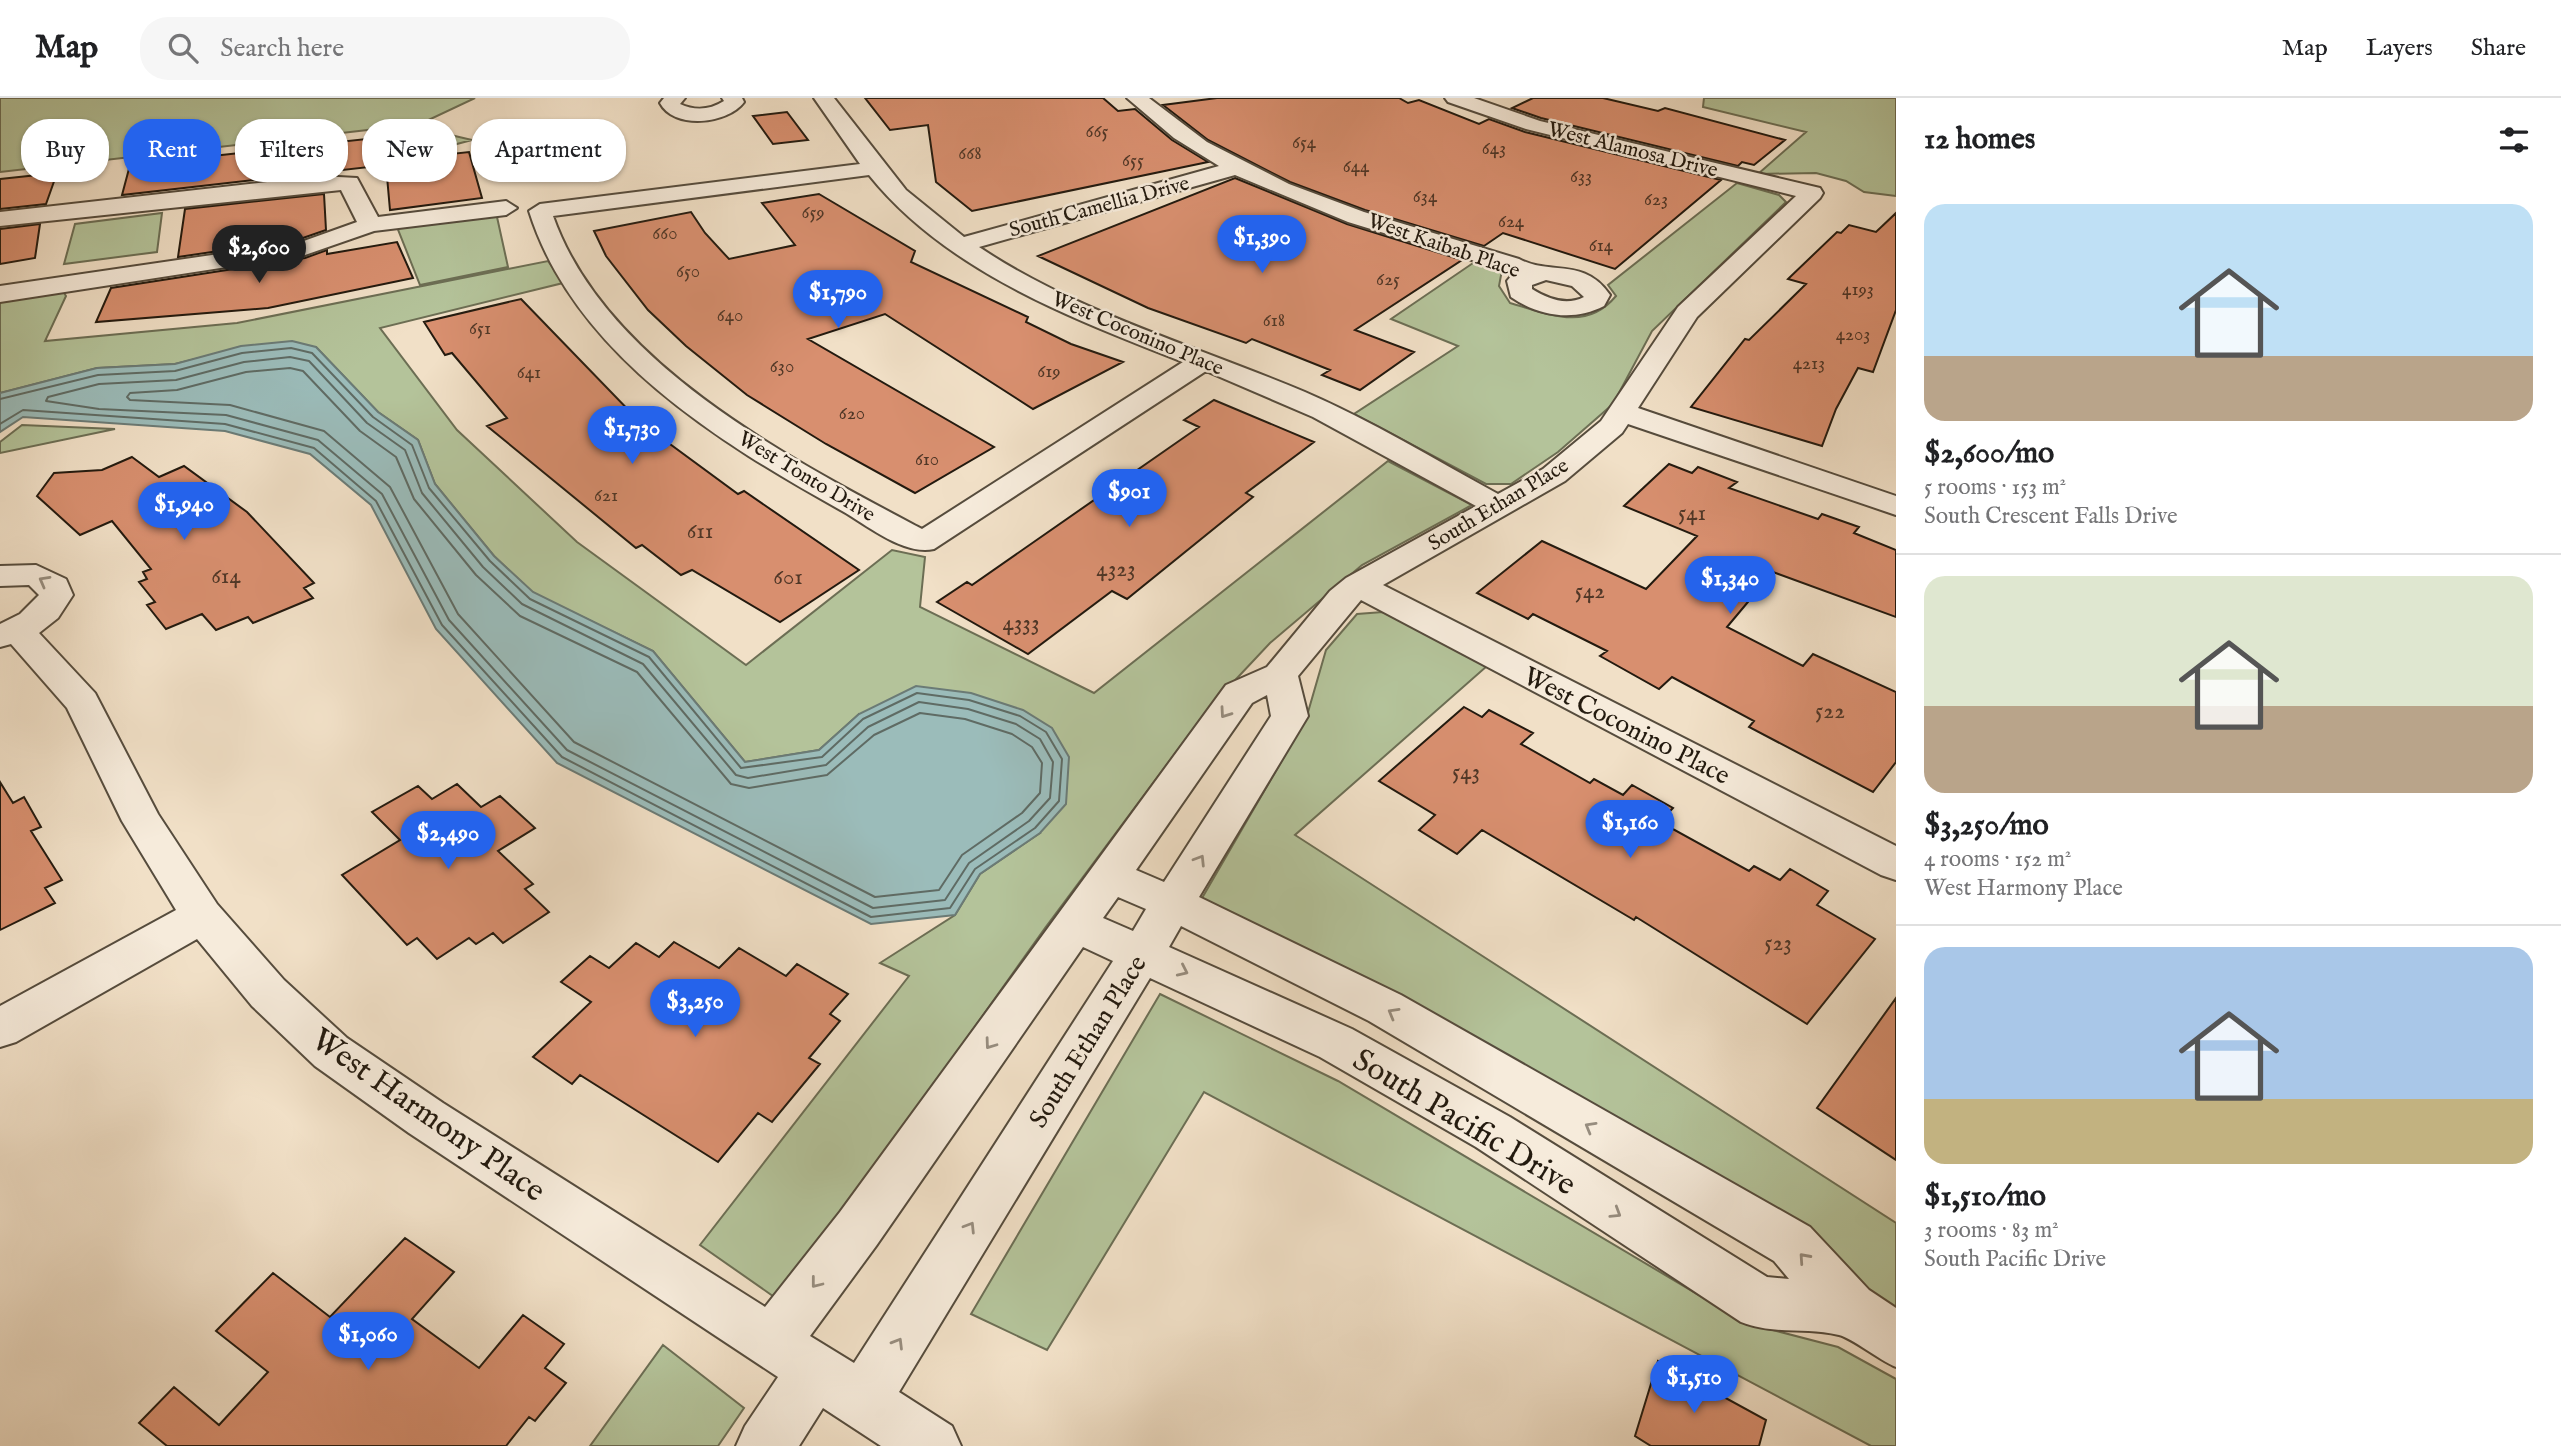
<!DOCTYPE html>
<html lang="en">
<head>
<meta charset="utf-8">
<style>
  :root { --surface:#fff; --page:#f6f6f6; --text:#202124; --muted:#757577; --line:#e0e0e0; --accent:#2563eb }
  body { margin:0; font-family:"IM FELL English",serif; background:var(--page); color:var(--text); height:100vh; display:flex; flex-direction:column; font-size:26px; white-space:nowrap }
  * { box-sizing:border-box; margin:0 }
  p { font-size:23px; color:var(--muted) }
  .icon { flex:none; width:38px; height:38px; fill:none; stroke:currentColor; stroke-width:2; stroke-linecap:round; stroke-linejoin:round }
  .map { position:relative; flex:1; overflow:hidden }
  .side { display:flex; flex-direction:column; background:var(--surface); width:665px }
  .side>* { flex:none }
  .banner { position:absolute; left:21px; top:21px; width:665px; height:63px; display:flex; gap:14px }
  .price { position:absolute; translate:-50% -60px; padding:0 16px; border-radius:24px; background:var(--accent); color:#fff; font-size:23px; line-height:46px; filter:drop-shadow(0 2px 4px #0008) }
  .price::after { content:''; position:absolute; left:50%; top:42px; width:21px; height:16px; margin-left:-10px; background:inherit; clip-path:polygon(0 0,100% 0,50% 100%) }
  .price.on { background:#222; color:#fff }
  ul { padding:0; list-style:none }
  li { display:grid; align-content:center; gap:14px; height:371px; padding:0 28px }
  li+li { border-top:2px solid var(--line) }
  li span { display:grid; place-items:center; height:217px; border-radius:21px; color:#555 }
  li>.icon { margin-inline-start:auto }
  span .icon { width:126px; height:126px; fill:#fffc; stroke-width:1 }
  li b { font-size:30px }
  h2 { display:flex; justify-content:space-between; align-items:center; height:84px; padding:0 28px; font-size:30px }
  .chip { padding:0 24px; border-radius:28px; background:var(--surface); box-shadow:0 2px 5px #0004; font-size:24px; line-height:63px }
  .chip.on { background:var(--accent); color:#fff }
  header { display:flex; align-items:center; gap:42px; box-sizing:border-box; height:98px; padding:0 35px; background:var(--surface); border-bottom:2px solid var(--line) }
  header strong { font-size:33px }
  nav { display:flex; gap:38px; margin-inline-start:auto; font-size:24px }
  .search { width:490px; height:63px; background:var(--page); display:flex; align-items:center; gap:18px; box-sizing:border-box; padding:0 24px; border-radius:28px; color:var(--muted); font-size:26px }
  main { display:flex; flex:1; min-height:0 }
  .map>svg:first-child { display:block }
  .green { fill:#b4c39a; stroke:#6c6e54; stroke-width:2 }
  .water { fill:#9bbcba; stroke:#6b7b76; stroke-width:2 }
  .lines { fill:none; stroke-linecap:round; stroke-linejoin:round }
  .shore { stroke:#5f6b64; stroke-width:2 }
  .building { fill:#d88f6f; stroke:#231a0f; stroke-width:2 }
  .minor-casing { stroke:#564c3d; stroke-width:4 }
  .minor { fill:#f6ebdb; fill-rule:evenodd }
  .oneway { stroke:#978d7f }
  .labels { text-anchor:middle; stroke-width:5; stroke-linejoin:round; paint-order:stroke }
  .far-number-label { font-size:19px; fill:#503727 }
  .far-street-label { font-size:21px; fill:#231a0f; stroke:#f6ebdb }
  .number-label { font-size:23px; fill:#503727 }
  .street-label { font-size:26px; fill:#231a0f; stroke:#f6ebdb }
  .near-street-label { font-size:32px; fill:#231a0f; stroke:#f6ebdb }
</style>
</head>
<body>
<header>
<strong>Map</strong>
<div class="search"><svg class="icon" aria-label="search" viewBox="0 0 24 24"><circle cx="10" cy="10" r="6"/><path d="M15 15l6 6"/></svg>Search here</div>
<nav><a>Map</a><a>Layers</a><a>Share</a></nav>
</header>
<main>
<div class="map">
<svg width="1896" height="1348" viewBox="0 0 1896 1348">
  <rect width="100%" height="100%" fill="#f1e0c7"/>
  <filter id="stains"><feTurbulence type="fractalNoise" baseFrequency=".00286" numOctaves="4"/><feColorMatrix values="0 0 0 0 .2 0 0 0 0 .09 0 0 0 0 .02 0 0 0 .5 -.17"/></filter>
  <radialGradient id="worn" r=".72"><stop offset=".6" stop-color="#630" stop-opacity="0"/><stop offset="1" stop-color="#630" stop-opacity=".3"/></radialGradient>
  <path class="green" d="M 0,0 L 475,0 L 420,26 L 0,74 Z
    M 1704,0 L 1896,0 L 1896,98 L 1864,94 L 1846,83 L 1816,75 L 1758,76 L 1806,34 L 1703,9 Z
    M 425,31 L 472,42 L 404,60 L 389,60 L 413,32 Z
    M 1737,85 L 1779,97 L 1786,104 L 1652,233 L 1613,306 L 1558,354 L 1511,386 L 1486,386 L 1354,316 L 1458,248 L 1391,221 L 1476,163 L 1502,172 L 1499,188 L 1510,205 C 1548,216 1586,234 1616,198 L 1608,187 Z
    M 162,115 L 157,154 L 64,166 L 75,126 Z
    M 486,118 L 497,119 L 508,169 L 420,187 L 397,129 Z
    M 548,163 L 563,185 L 380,230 L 457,332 L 577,444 L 746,567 L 892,452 L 925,459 L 920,509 L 1094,595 L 1388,363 L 1472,407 L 1362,467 L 1270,545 L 1209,610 L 1045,830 L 780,1203 L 700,1147 L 909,878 L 880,865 L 955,817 L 980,776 L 1040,735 L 859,616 L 819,652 L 745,664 L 653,553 L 533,495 L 494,458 L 435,386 L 418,342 L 378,314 L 316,249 L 216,256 L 175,266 L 97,270 L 0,295 L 0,201 L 61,190 L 66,198 L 45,243 L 237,225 Z
    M 22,327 L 115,331 L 0,355 L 0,344 Z
    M 1383,514 L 1487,568 L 1295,737 L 1896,1125 L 1896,1216 L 1198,807 L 1306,621 L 1326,552 L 1357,516 Z
    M 1160,896 L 1338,983 L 1746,1225 L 1838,1249 L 1896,1281 L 1896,1348 L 1871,1348 L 1204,994 L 1047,1252 L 971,1216 Z
    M 663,1247 L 744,1310 L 718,1348 L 590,1348 Z"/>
  <path class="water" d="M 292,243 L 316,249 L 378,314 L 418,342 L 435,386 L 494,458 L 533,494 L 653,553 L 745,664 L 819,652 L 859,616 L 916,588 L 971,595 L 1023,612 L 1052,630 L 1069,659 L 1066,706 L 1040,735 L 980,776 L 955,817 L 871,826 L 557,665 L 436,531 L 371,407 L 310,356 L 225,333 L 23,319 L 0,334 L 0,295 L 97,270 L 175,266 L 241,248 Z"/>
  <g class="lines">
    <path class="shore" d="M 290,259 L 309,263 L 367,325 L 405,352 L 422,395 L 483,469 L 522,506 L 643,566 L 736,677 L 748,680 L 826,667 L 868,629 L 919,604 L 968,611 L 1016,626 L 1040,641 L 1053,664 L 1050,700 L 1029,723 L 969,765 L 945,802 L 873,810 L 567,652 L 449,522 L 382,396 L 318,342 L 226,317 L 99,311 L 46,303 L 48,299 L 99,286 L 176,282 L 244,264 Z
      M 290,270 L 303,273 L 360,333 L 396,359 L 414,401 L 476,477 L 520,518 L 637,574 L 731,686 L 749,690 L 827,677 L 874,637 L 920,615 L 965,621 L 1012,636 L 1032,649 L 1042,665 L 1040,695 L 1022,715 L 962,757 L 939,792 L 875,799 L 574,644 L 458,516 L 390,389 L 324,333 L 230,307 L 130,302 L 127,299 L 130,295 L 177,292 L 246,274 Z
      M 0,301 L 98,277 L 175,273 L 242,255 L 291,250 L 312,255 L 373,319 L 412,347 L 429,390 L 490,463 L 530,501 L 649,559 L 741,670 L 822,659 L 863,621 L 917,595 L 969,602 L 1020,618 L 1046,634 L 1062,661 L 1059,703 L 1035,730 L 975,771 L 950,810 L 871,819 L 562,659 L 442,527 L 376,403 L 314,350 L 225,326 L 23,312 L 0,326"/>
  </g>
  <path class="building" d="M 865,0 L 1103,0 L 1118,13 L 1135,11 L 1172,42 L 1208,64 L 972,113 L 936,84 L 928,27 L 890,32 Z
    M 1217,0 L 1399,0 L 1408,5 L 1419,2 L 1479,26 L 1489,21 L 1525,34 L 1721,82 L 1615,171 L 1503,135 L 1484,148 L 1365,112 L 1290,84 L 1208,42 L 1163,7 Z
    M 1533,0 L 1603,0 L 1658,13 L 1665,10 L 1785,42 L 1754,67 L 1742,64 L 1738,68 L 1541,20 L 1512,10 Z
    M 787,14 L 808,42 L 773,46 L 753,18 Z
    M 412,36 L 415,60 L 469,54 L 482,100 L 390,112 L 386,67 L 122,97 L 130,67 Z
    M 57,75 L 46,106 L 0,111 L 0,81 Z
    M 1235,80 L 1347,126 L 1462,162 L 1355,232 L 1414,254 L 1360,292 L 1322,277 L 1330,272 L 1252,241 L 1246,245 L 1148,210 L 1038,158 Z
    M 324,96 L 326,132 L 300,141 L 178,159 L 185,111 Z
    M 819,96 L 915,153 L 911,164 L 1028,219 L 1026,224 L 1071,246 L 1123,264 L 1033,311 L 885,216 L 808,241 L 994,349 L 915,395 L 826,346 L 747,297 L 686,248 L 648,212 L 606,158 L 594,133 L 691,114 L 705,135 L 729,161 L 795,147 L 762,105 Z
    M 1896,115 L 1896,212 L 1873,274 L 1858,270 L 1836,311 L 1822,348 L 1691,309 L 1745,241 L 1749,242 L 1806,186 L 1788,181 L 1837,134 L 1841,135 L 1849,127 L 1876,134 Z
    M 40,126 L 35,160 L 0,166 L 0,131 Z
    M 397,144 L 413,180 L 268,210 L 96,224 L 111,190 L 305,160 L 327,152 L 327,156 Z
    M 521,201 L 640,324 L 738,396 L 744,393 L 859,472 L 780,524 L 692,472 L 681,477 L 642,447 L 636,450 L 487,328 L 507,320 L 452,255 L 445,257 L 424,224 Z
    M 1214,302 L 1314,344 L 1246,395 L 1253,399 L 1127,501 L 1112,493 L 1028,556 L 937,504 L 967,484 L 972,487 L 1199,329 L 1184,322 Z
    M 132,359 L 159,379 L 184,368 L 247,414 L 314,485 L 304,490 L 313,500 L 253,525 L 248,519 L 216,532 L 202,516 L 166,531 L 147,507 L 155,504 L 139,484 L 147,481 L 143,474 L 151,471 L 112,423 L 80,437 L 37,398 L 54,375 L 102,372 Z
    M 1669,366 L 1692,375 L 1698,369 L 1737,384 L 1729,390 L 1818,421 L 1822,416 L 1859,429 L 1854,435 L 1896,452 L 1896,519 L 1773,474 L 1727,529 L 1803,568 L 1813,556 L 1896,594 L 1896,664 L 1873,694 L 1749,629 L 1754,623 L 1672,579 L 1659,591 L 1600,558 L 1607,553 L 1533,516 L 1528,521 L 1477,495 L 1542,443 L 1646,491 L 1697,438 L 1624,408 Z
    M 1464,609 L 1482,619 L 1489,612 L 1533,635 L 1521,646 L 1590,685 L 1594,681 L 1623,697 L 1632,687 L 1673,710 L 1660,724 L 1749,773 L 1754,768 L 1780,782 L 1790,771 L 1828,793 L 1817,807 L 1875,841 L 1807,926 L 1636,819 L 1634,822 L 1482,732 L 1457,756 L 1419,732 L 1435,717 L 1379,683 Z
    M 0,684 L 13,705 L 24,699 L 41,729 L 31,733 L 62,782 L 45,790 L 55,805 L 0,832 Z
    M 457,686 L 481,709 L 500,698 L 535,730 L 498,753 L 533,786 L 525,791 L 549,814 L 503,845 L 493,835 L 476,846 L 469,840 L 437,861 L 417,840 L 407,847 L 342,777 L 400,742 L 372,714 L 418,688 L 432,701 Z
    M 674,844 L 719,870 L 739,850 L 786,878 L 797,866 L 848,896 L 830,916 L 840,923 L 809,960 L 820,966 L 772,1024 L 758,1015 L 718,1064 L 580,977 L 572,986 L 533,959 L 591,904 L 561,884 L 590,858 L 609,870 L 636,845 L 659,859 Z
    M 1896,900 L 1896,1062 L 1817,1010 Z
    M 405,1140 L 454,1174 L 412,1221 L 479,1270 L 523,1217 L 564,1246 L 545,1270 L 566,1285 L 535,1323 L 529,1319 L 506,1348 L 167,1348 L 139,1325 L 174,1289 L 219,1327 L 268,1274 L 216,1233 L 273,1175 L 330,1219 Z
    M 1658,1263 L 1766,1322 L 1759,1348 L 1651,1348 L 1635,1338 Z"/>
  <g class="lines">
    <g class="minor-casing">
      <path id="minor" d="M 685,0 L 680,6 C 695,13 710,12 724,3 L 722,0 L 742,0 L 744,4 C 728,26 674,32 660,5 L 664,0 Z
        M 814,0 L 834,0 L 906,92 L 964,139 L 1219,68 L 1174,40 L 1127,0 L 1149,0 L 1207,44 L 1289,86 L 1364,114 L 1519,161 C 1551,178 1584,159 1610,197 L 1604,208 C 1573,224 1539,218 1511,199 L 1507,183 L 1512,177 L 1501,171 L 1348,124 L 1235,77 L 979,149 C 1078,215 1196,248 1305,294 C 1372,323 1434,361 1498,396 L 1543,371 L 1601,323 L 1678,209 L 1796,98 L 1526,31 L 1448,4 L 1445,0 L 1474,0 L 1540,23 L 1820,90 L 1823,95 L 1820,100 L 1697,219 L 1638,310 L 1896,398 L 1896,417 L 1628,326 L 1622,335 L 1565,383 L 1383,487 L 1896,748 L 1896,782 L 1881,777 L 1361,502 L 1298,578 L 1308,618 L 1199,799 L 1401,897 L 1810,1129 L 1869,1192 L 1896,1210 L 1896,1269 C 1879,1262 1852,1240 1839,1237 C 1806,1229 1773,1237 1741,1224 L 1476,1049 L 1320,959 L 1150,880 L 899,1294 L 952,1328 L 961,1348 L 881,1348 L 823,1310 L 799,1348 L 736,1348 L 745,1328 L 778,1279 L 409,1035 L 315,968 L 252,908 L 197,841 L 16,944 L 0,949 L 0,908 L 176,812 L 122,723 L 67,610 L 11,546 L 0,549 L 0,526 L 20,516 L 39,497 L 29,487 L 0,488 L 0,468 L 36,467 L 66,481 L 73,497 L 58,520 L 39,535 L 95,595 L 158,716 L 217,806 L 284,882 L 347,940 L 443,1005 L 765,1209 L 840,1114 L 1226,587 L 1267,569 L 1330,493 L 1346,480 L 1476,408 L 1313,319 L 1206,273 L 934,451 C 905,458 868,428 844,414 C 720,345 574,256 529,113 L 540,106 L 860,66 ZM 869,77 C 947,174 1072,220 1183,264 L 922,431 C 792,362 605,266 553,118 ZM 1546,182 L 1572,188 L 1584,199 C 1566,208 1548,201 1532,191 L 1532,187 ZM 1267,597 L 1271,618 L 1164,784 L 1136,772 L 1252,605 ZM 1118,799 L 1146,811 L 1133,833 L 1103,820 ZM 1181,828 L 1369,923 L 1774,1163 L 1789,1181 L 1767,1179 L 1510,1019 L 1352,931 L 1169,849 ZM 1083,849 L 1113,863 L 854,1265 L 810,1238 L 876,1148 Z
        M 320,78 L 357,80 L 378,119 L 506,103 L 517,110 L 506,117 L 374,133 L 305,157 L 0,204 L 0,188 L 301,144 L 357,124 L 341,92 L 0,128 L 0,114 Z"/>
    </g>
    <use href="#minor" class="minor"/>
  </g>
  <defs><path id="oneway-chevron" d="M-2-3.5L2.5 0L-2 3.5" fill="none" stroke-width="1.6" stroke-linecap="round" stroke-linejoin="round" transform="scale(1.75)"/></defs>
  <g class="oneway">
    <use href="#oneway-chevron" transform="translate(44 483) rotate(-151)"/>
    <use href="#oneway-chevron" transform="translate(1225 615) rotate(125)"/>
    <use href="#oneway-chevron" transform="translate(1200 762) rotate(-58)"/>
    <use href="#oneway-chevron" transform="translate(1183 873) rotate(25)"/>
    <use href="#oneway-chevron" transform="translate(1393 915) rotate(-150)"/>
    <use href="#oneway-chevron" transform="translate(990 946) rotate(126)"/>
    <use href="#oneway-chevron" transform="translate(1590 1029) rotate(-150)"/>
    <use href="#oneway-chevron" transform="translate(1616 1115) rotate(32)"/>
    <use href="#oneway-chevron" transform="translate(970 1129) rotate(-58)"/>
    <use href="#oneway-chevron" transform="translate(1804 1160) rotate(-132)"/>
    <use href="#oneway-chevron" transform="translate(816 1185) rotate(128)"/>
    <use href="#oneway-chevron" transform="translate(898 1245) rotate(-59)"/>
  </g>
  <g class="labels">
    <g class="far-number-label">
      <text x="1097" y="39">665</text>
      <text x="1304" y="50">654</text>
      <text x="1494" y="56">643</text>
      <text x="970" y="61">668</text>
      <text x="1133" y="68">655</text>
      <text x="1356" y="74">644</text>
      <text x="1581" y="84">633</text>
      <text x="1425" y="104">634</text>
      <text x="1656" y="107">623</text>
      <text x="813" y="120">659</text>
      <text x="1511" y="129">624</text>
      <text x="665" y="141">660</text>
      <text x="1601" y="153">614</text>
      <text x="688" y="179">650</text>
      <text x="1388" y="187">625</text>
      <text x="1858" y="197">4193</text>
      <text x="730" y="223">640</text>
      <text x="1274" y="228">618</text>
      <text x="480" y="236">651</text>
      <text x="1853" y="242">4203</text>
      <text x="1809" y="271">4213</text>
      <text x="782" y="274">630</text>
      <text x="1049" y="279">619</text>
      <text x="529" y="280">641</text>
      <text x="852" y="321">620</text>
      <text x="927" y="367">610</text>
      <text x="606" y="403">621</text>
    </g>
    <g class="far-street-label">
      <text transform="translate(1633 51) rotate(14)" y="7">West Alamosa Drive</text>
      <text transform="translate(1099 108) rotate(-15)" y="7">South Camellia Drive</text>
      <text transform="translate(1444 147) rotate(19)" y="7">West Kaibab Place</text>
      <text transform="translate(1138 235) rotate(23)" y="7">West Coconino Place</text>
      <text transform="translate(807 378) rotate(31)" y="7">West Tonto Drive</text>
      <text transform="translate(1498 406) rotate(-31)" y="7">South Ethan Place</text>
    </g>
    <g class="number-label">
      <text x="1692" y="422">541</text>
      <text x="700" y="440">611</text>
      <text x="1116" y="478">4323</text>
      <text x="226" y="485">614</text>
      <text x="788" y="486">601</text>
      <text x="1590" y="500">542</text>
      <text x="1021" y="532">4333</text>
      <text x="1830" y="620">522</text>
      <text x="1466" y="681">543</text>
      <text x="1778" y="852">523</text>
    </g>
    <g class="street-label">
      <text transform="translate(1627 627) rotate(27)" y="9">West Coconino Place</text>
      <text transform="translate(1087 943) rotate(-58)" y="9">South Ethan Place</text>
    </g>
    <g class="near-street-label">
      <text transform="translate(429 1016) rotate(35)" y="11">West Harmony Place</text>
      <text transform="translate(1465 1023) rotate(31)" y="11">South Pacific Drive</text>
    </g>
  </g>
  <rect width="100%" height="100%" filter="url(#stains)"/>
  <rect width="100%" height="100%" fill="url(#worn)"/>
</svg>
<b class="price" style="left:1262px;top:177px">$1,390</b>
<b class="price on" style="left:259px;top:187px">$2,600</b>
<b class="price" style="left:838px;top:232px">$1,790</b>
<b class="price" style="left:632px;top:368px">$1,730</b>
<b class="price" style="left:1129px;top:431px">$901</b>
<b class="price" style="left:184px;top:444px">$1,940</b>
<b class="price" style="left:1730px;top:518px">$1,340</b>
<b class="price" style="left:1630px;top:762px">$1,160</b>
<b class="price" style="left:448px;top:773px">$2,490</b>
<b class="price" style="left:695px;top:941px">$3,250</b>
<b class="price" style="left:368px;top:1274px">$1,060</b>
<b class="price" style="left:1694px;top:1317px">$1,510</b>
<div class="banner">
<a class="chip">Buy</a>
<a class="chip on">Rent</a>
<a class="chip">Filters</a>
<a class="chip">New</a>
<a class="chip">Apartment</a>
</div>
</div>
<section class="side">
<h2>12 homes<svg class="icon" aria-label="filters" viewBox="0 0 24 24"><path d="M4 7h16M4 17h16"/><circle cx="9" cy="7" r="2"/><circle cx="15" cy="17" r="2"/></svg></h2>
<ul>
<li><span style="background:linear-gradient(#bfe0f5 70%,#b9a48a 0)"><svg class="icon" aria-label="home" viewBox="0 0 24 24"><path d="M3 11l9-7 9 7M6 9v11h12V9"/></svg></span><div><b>$2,600/mo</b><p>5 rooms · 153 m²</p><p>South Crescent Falls Drive</p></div></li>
<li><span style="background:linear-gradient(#dfe7d0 60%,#b9a48a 0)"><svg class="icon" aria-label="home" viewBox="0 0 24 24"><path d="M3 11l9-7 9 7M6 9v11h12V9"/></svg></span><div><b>$3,250/mo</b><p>4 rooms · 152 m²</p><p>West Harmony Place</p></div></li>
<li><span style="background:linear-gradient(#a9c7e8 70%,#c2b280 0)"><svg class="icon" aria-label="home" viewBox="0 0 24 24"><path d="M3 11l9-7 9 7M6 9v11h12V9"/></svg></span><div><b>$1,510/mo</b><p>3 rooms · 83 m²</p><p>South Pacific Drive</p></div></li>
</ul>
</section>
</main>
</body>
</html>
